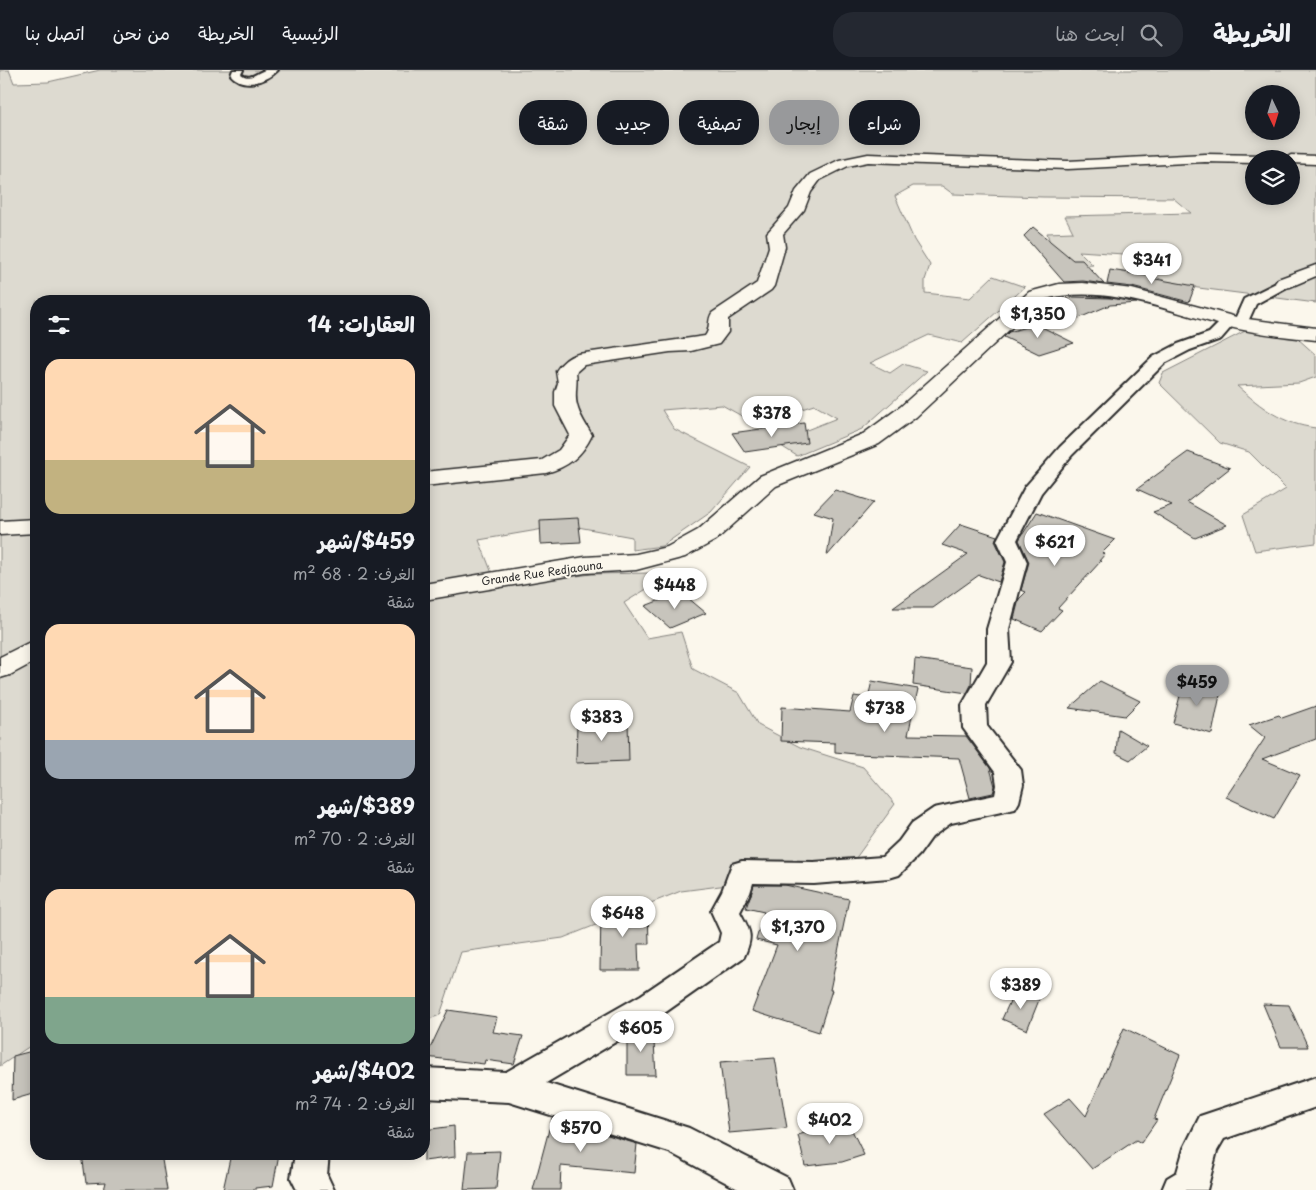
<!DOCTYPE html>
<html lang="ar">
<head>
<meta charset="utf-8">
<style>
  :root { --surface:#171b24; --page:#242831; --text:#f1f3f6; --muted:#9ea1a6; --line:#363941; --accent:#98999b }
  body { margin:0; font-family:"Playpen Sans","Playpen Sans Arabic",sans-serif; background:var(--page); color:var(--text); direction:rtl; height:100vh; display:flex; flex-direction:column; font-size:19px; white-space:nowrap }
  * { box-sizing:border-box; margin:0 }
  p { font-size:16px; color:var(--muted) }
  .icon { flex:none; width:28px; height:28px; fill:none; stroke:currentColor; stroke-width:2; stroke-linecap:round; stroke-linejoin:round }
  .map { position:relative; flex:1; overflow:hidden; direction:ltr }
  .drawer { position:absolute; left:30px; top:225px; width:400px; height:865px; display:flex; flex-direction:column; background:var(--surface); border-radius:20px; box-shadow:0 2px 12px #0003; direction:rtl }
  .drawer>* { flex:none }
  .guide { position:absolute; left:445px; top:30px; width:475px; height:45px; direction:rtl; display:flex; gap:10px }
  .needle { width:32px; rotate:176deg }
  .controls { position:absolute; left:1245px; top:15px; display:grid; gap:10px }
  .controls a { display:grid; place-items:center; width:55px; height:55px; border-radius:50%; background:var(--surface); box-shadow:0 2px 12px #0003; font-size:25px }
  .price { position:absolute; translate:-50% -42px; padding:0 11px; border-radius:18px; background:#fff; color:#222; font-size:16px; line-height:32px; filter:drop-shadow(0 1px 2px #0008) }
  .price::after { content:''; position:absolute; left:50%; top:30px; width:15px; height:11px; margin-left:-8px; background:inherit; clip-path:polygon(0 0,100% 0,50% 100%) }
  .price.active { background:var(--accent); color:#111 }
  ul { padding:0; list-style:none }
  li { display:grid; align-content:center; gap:10px; height:265px; padding:0 15px }
  li span { display:grid; place-items:center; height:155px; border-radius:15px; color:#555 }
  li>.icon { margin-inline-start:auto }
  span .icon { width:90px; height:90px; fill:#fffc; stroke-width:1 }
  li b { font-size:21px }
  h2 { display:flex; justify-content:space-between; align-items:center; height:60px; padding:0 15px; font-size:21px }
  .chip { padding:0 18px; border-radius:20px; background:var(--surface); box-shadow:0 2px 12px #0003; font-size:18px; line-height:45px }
  .chip.active { background:var(--accent); color:#111 }
  header { display:flex; align-items:center; gap:30px; box-sizing:border-box; height:70px; padding:0 25px; background:var(--surface); border-bottom:1px solid var(--line) }
  header strong { font-size:24px }
  nav { display:flex; gap:28px; margin-inline-start:auto; font-size:18px }
  .search { width:350px; height:45px; background:var(--page); display:flex; align-items:center; gap:12px; box-sizing:border-box; padding:0 18px; border-radius:20px; color:var(--muted); font-size:19px }
  .map>svg:first-child { display:block }
  .green { fill:#dddad0; stroke:#84827e; fill-rule:evenodd }
  .building { fill:#c7c4bc; stroke:#2b2b2b }
  .lines { fill:none; stroke-linecap:round; stroke-linejoin:round }
  .street-casing { stroke:#2b2b2b; stroke-width:4 }
  .secondary-casing { stroke:#2b2b2b; stroke-width:3 }
  .street { fill:#fbf7ec; fill-rule:evenodd }
  .secondary { fill:#fbf7ec; fill-rule:evenodd }
  .labels { text-anchor:middle; stroke-width:4; stroke-linejoin:round; paint-order:stroke }
  .far-street-label { font-size:11px; fill:#2b2b2b; stroke:#fbf7ec }
</style>
</head>
<body>
<header>
<strong>الخريطة</strong>
<div class="search"><svg class="icon" aria-label="search" viewBox="0 0 24 24"><circle cx="10" cy="10" r="6"/><path d="M15 15l6 6"/></svg>ابحث هنا</div>
<nav><a>الرئيسية</a><a>الخريطة</a><a>من نحن</a><a>اتصل بنا</a></nav>
</header>
<div class="map">
<svg width="1316" height="1120" viewBox="0 0 1316 1120">
  <rect width="100%" height="100%" fill="#fbf7ec"/>
  <filter id="ink" filterUnits="userSpaceOnUse"><feTurbulence type="fractalNoise" baseFrequency=".02" numOctaves="2"/><feDisplacementMap in="SourceGraphic" scale="10" xChannelSelector="R" yChannelSelector="G"/><feConvolveMatrix kernelMatrix="1 2 1 2 8 2 1 2 1" color-interpolation-filters="sRGB"/></filter>
  <g filter="url(#ink)">
    <path class="green" d="M 0,0 L 9,0 L 14,13 L 48,12 L 100,0 L 1316,0 L 1316,233 L 1175,215 L 1139,200 L 1138,185 L 1079,181 L 1093,195 L 1078,196 L 1053,182 L 1047,163 L 1073,162 L 1065,146 L 1191,143 L 1173,128 L 1043,127 L 953,124 L 942,116 L 913,116 L 895,126 L 914,170 L 930,195 L 925,210 L 925,223 L 970,228 L 993,206 L 1025,217 L 962,273 L 929,265 L 870,293 L 890,303 L 903,294 L 927,301 L 862,359 L 797,386 L 781,376 L 789,367 L 837,348 L 814,335 L 756,354 L 722,335 L 662,340 L 674,359 L 750,397 L 711,442 L 662,476 L 632,480 L 632,467 L 567,455 L 479,470 L 497,516 L 592,504 L 651,503 L 653,515 L 624,533 L 647,568 L 681,562 L 693,599 L 739,623 L 758,655 L 800,677 L 863,697 L 895,734 L 850,796 L 798,806 L 681,821 L 563,868 L 461,882 L 440,945 L 424,951 L 424,231 L 36,231 L 36,972 L 0,996 ZM 1254,24 L 1291,24 L 1291,61 L 1254,61 ZM 1254,89 L 1291,89 L 1291,126 L 1254,126 Z
      M 1245,261 L 1296,267 L 1316,285 L 1316,307 L 1299,313 L 1237,316 C 1262,338 1282,354 1316,358 L 1316,473 L 1255,481 L 1243,445 L 1286,419 L 1249,382 L 1220,373 L 1159,313 L 1163,303 Z"/>
    <path class="building" d="M 1033,157 L 1073,190 L 1082,190 L 1104,214 L 1083,211 L 1064,212 L 1024,166 Z
      M 1110,200 L 1150,206 L 1150,208 L 1195,216 L 1189,232 L 1132,217 L 1107,214 Z
      M 1072,227 L 1111,228 L 1137,233 L 1110,235 L 1060,256 L 1031,243 Z
      M 1036,254 L 1074,273 L 1039,284 L 1004,267 L 1009,262 Z
      M 804,353 L 807,373 L 745,382 L 732,363 Z
      M 1188,382 L 1230,398 L 1187,432 L 1227,455 L 1195,468 L 1153,442 L 1172,435 L 1137,419 Z
      M 835,420 L 874,432 L 827,486 L 833,448 L 814,442 Z
      M 1037,442 L 1115,470 L 1102,483 L 1105,484 L 1099,491 L 1101,491 L 1058,538 L 1062,540 L 1042,561 L 1014,549 L 1019,529 L 1026,522 L 1021,520 L 1029,492 L 1019,470 Z
      M 578,448 L 581,472 L 541,474 L 540,450 Z
      M 961,454 L 997,466 L 995,471 L 1005,492 L 999,512 L 979,505 L 933,538 L 893,538 L 968,484 L 942,475 Z
      M 681,522 L 706,543 L 670,558 L 645,536 Z
      M 915,589 L 972,597 L 971,615 L 967,623 L 913,615 Z
      M 1184,610 L 1221,620 L 1212,664 L 1173,653 Z
      M 872,611 L 918,619 L 908,665 L 966,666 L 990,698 L 995,716 L 993,723 L 970,728 L 959,688 L 855,684 L 835,682 L 835,673 L 781,671 L 782,637 L 850,642 L 854,626 L 868,628 Z
      M 1100,611 L 1140,631 L 1125,646 L 1069,638 Z
      M 1316,636 L 1316,669 L 1262,689 L 1300,705 L 1274,749 L 1226,727 L 1265,668 L 1249,655 L 1279,645 L 1282,648 Z
      M 628,652 L 629,691 L 576,693 L 577,653 Z
      M 1118,659 L 1147,676 L 1130,690 L 1116,683 Z
      M 754,815 L 785,815 L 849,829 L 830,920 L 832,920 L 819,962 L 752,941 L 777,875 L 756,870 L 764,842 L 746,838 Z
      M 648,838 L 649,874 L 638,874 L 639,900 L 600,900 L 601,839 Z
      M 1015,920 L 1039,930 L 1027,960 L 1002,949 Z
      M 1263,934 L 1289,935 L 1308,977 L 1281,977 Z
      M 448,940 L 497,947 L 493,962 L 523,966 L 514,994 L 485,990 L 484,994 L 426,987 Z
      M 653,956 L 656,1005 L 627,1005 L 627,968 L 645,957 Z
      M 1124,958 L 1180,985 L 1154,1049 L 1157,1050 L 1141,1073 L 1136,1070 L 1092,1099 L 1044,1044 L 1070,1028 L 1086,1046 Z
      M 36,980 L 36,1023 L 12,1030 L 13,986 Z
      M 775,988 L 787,1058 L 729,1063 L 720,992 Z
      M 552,1048 L 637,1074 L 634,1103 L 561,1096 L 560,1120 L 533,1120 Z
      M 847,1050 L 864,1085 L 842,1092 L 805,1096 L 798,1065 Z
      M 454,1056 L 455,1087 L 424,1091 L 424,1060 Z
      M 500,1081 L 496,1119 L 464,1120 L 468,1082 Z
      M 82,1084 L 161,1084 L 167,1120 L 104,1120 L 106,1112 L 86,1113 Z
      M 231,1084 L 279,1084 L 273,1116 L 255,1118 L 255,1120 L 223,1120 Z"/>
    <g class="lines">
      <g class="street-casing">
        <path id="street" d="M 233,0 L 243,0 L 241,4 C 250,11 256,3 265,0 C 269,0 274,0 278,0 C 266,12 243,19 231,5 Z
          M 1284,209 L 1289,210 L 1291,213 L 1289,216 L 1256,234 L 1246,256 L 1241,258 L 1234,254 L 1221,269 L 1190,280 L 1165,293 L 1072,385 L 1041,423 L 1017,470 L 1027,492 L 1009,559 L 1011,592 L 986,635 L 987,656 L 1021,700 L 1023,715 L 1019,732 L 1015,739 L 951,753 L 932,767 L 919,785 L 899,805 L 889,808 L 814,814 L 753,813 L 750,823 L 740,842 C 750,861 754,865 744,887 L 663,944 L 546,1013 L 689,1058 L 788,1108 L 793,1120 L 740,1120 L 669,1082 L 509,1032 L 424,1028 L 424,998 L 506,1002 L 641,925 L 719,872 L 721,863 L 711,841 L 722,821 L 732,794 L 742,791 L 814,792 L 882,787 L 899,771 L 912,753 L 934,738 L 995,725 L 997,715 L 995,702 L 963,658 L 962,635 L 987,592 L 987,559 L 1007,492 L 997,470 L 1025,417 L 1060,377 L 1153,287 L 1178,274 L 1209,263 L 1224,248 L 1229,246 L 1235,249 L 1244,229 Z
          M 1316,1007 L 1316,1037 L 1224,1069 L 1217,1081 L 1207,1120 L 1162,1120 L 1167,1108 L 1177,1102 L 1184,1078 L 1200,1046 Z
          M 295,1084 L 329,1084 L 327,1105 L 334,1120 L 297,1120 L 291,1108 Z"/>
      </g>
      <g class="secondary-casing">
        <path id="secondary" d="M 868,84 L 1068,91 L 1205,84 L 1262,85 L 1269,89 L 1254,89 L 1254,93 L 1205,92 L 1068,99 L 868,92 L 848,96 L 820,110 L 811,122 L 804,140 L 783,164 L 785,177 L 774,216 L 771,220 L 728,249 L 728,262 L 719,274 L 691,281 L 670,282 L 584,295 L 576,302 C 578,314 574,324 577,335 C 579,345 587,356 592,365 C 582,386 568,397 546,403 L 424,416 L 424,402 L 542,390 L 559,380 L 570,365 L 555,336 L 555,322 L 558,313 L 556,301 C 561,293 569,286 578,284 L 705,266 C 711,259 707,250 712,243 L 757,213 L 769,177 L 767,163 L 789,138 L 796,121 L 810,104 L 839,90 Z
          M 1291,85 L 1316,86 L 1316,94 L 1291,93 L 1291,89 L 1284,89 Z
          M 1316,195 L 1316,206 L 1290,217 L 1284,218 L 1278,217 L 1275,213 L 1278,209 Z
          M 1083,213 L 1132,219 L 1240,248 L 1316,258 L 1316,270 C 1285,267 1255,263 1225,256 C 1164,240 1105,213 1041,230 L 916,347 L 879,374 L 776,416 L 716,470 L 685,487 L 636,500 L 585,503 L 424,530 L 424,514 L 585,487 L 636,484 L 667,477 L 698,460 L 760,406 L 863,364 L 900,337 L 1029,222 L 1059,214 Z
          M 36,449 L 36,463 L 0,465 L 0,451 Z
          M 36,571 L 36,591 L 10,605 L 0,608 L 0,587 L 26,574 Z"/>
      </g>
      <use href="#street" class="street"/>
      <use href="#secondary" class="secondary"/>
    </g>
  </g>
  <g class="labels">
    <g class="far-street-label">
      <text transform="translate(542 503) rotate(-8)" y="4">Grande Rue Redjaouna</text>
    </g>
  </g>
</svg>
<div class="controls">
<a><svg class="needle" viewBox="-14 -14 28 28"><path d="M0-13l5 13h-10z" fill="#e53935"/><path d="M0 13l5-13h-10z" fill="#9ea1a6"/></svg></a>
<a><svg class="icon" aria-label="layers" viewBox="0 0 24 24"><path d="M12 4l9 5-9 5-9-5zM3 14l9 5 9-5"/></svg></a>
</div>
<b class="price" style="left:1152px;top:215px">$341</b>
<b class="price" style="left:1038px;top:269px">$1,350</b>
<b class="price" style="left:772px;top:368px">$378</b>
<b class="price" style="left:1055px;top:497px">$621</b>
<b class="price" style="left:675px;top:540px">$448</b>
<b class="price active" style="left:1197px;top:637px">$459</b>
<b class="price" style="left:885px;top:663px">$738</b>
<b class="price" style="left:602px;top:672px">$383</b>
<b class="price" style="left:623px;top:868px">$648</b>
<b class="price" style="left:798px;top:882px">$1,370</b>
<b class="price" style="left:1021px;top:940px">$389</b>
<b class="price" style="left:641px;top:983px">$605</b>
<b class="price" style="left:830px;top:1075px">$402</b>
<b class="price" style="left:581px;top:1083px">$570</b>
<div class="guide">
<a class="chip">شراء</a>
<a class="chip active">إيجار</a>
<a class="chip">تصفية</a>
<a class="chip">جديد</a>
<a class="chip">شقة</a>
</div>
<section class="drawer">
<h2>العقارات: 14<svg class="icon" aria-label="filters" viewBox="0 0 24 24"><path d="M4 7h16M4 17h16"/><circle cx="9" cy="7" r="2"/><circle cx="15" cy="17" r="2"/></svg></h2>
<ul>
<li><span style="background:linear-gradient(#ffd9b3 65%,#c2b280 0)"><svg class="icon" aria-label="home" viewBox="0 0 24 24"><path d="M3 11l9-7 9 7M6 9v11h12V9"/></svg></span><div><b>$459/شهر</b><p>الغرف: 2 · 68 m²</p><p>شقة</p></div></li>
<li><span style="background:linear-gradient(#ffd9b3 75%,#9aa5b1 0)"><svg class="icon" aria-label="home" viewBox="0 0 24 24"><path d="M3 11l9-7 9 7M6 9v11h12V9"/></svg></span><div><b>$389/شهر</b><p>الغرف: 2 · 70 m²</p><p>شقة</p></div></li>
<li><span style="background:linear-gradient(#ffd9b3 70%,#7fa58c 0)"><svg class="icon" aria-label="home" viewBox="0 0 24 24"><path d="M3 11l9-7 9 7M6 9v11h12V9"/></svg></span><div><b>$402/شهر</b><p>الغرف: 2 · 74 m²</p><p>شقة</p></div></li>
</ul>
</section>
</div>
</body>
</html>
